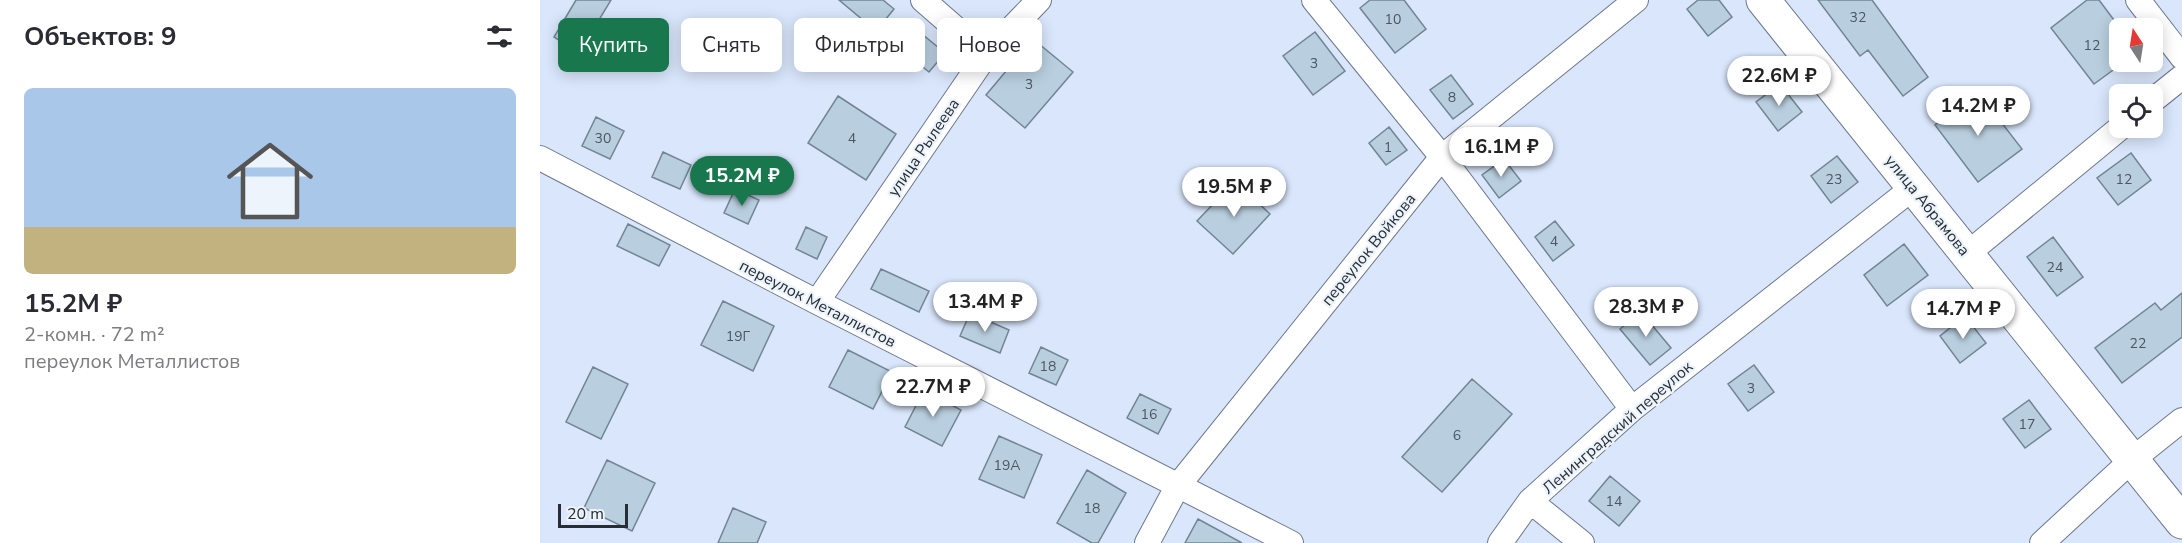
<!DOCTYPE html>
<html lang="ru">
<head>
<meta charset="utf-8">
<style>
  :root { --surface:#fff; --page:#f2f2f3; --text:#2b2b33; --muted:#7c7c81; --line:#e1e1e2; --accent:#18774d }
  body { margin:0; font-family:"Nunito Sans",sans-serif; background:var(--page); color:var(--text); height:100vh; display:flex; flex-direction:column; font-size:22px; white-space:nowrap }
  * { box-sizing:border-box; margin:0 }
  p { font-size:20px; color:var(--muted) }
  .icon { flex:none; width:33px; height:33px; fill:none; stroke:currentColor; stroke-width:2; stroke-linecap:round; stroke-linejoin:round }
  .map { position:relative; flex:1; overflow:hidden }
  .sheet { display:flex; flex-direction:column; background:var(--surface); width:540px }
  .sheet>* { flex:none }
  .hud { position:absolute; left:18px; top:18px; width:570px; height:54px; display:flex; gap:12px }
  .needle { width:39px; rotate:348deg }
  .controls { position:absolute; left:1569px; top:18px; display:grid; gap:12px }
  .controls a { display:grid; place-items:center; width:54px; height:54px; border-radius:9px; background:var(--surface); box-shadow:0 3px 15px #0003; font-size:30px }
  .scale { position:absolute; left:18px; bottom:15px; width:70px; box-sizing:border-box; padding-left:6px; border:3px solid #282d35; border-top:0; font-size:16px; line-height:21px; white-space:nowrap; color:#282d35; -webkit-text-stroke:4px #edf3fb; paint-order:stroke }
  .price { position:absolute; translate:-50% -51px; padding:0 14px; border-radius:21px; background:#fff; color:#222; font-size:20px; line-height:39px; filter:drop-shadow(0 2px 3px #0008) }
  .price::after { content:''; position:absolute; left:50%; top:36px; width:18px; height:14px; margin-left:-9px; background:inherit; clip-path:polygon(0 0,100% 0,50% 100%) }
  .price.current { background:var(--accent); color:#fff }
  ul { padding:0; list-style:none }
  li { display:grid; align-content:center; gap:12px; height:318px; padding:0 24px }
  li+li { border-top:2px solid var(--line) }
  li span { display:grid; place-items:center; height:186px; border-radius:9px; color:#555 }
  li>.icon { margin-inline-start:auto }
  span .icon { width:108px; height:108px; fill:#fffc; stroke-width:1 }
  li b { font-size:26px }
  h2 { display:flex; justify-content:space-between; align-items:center; height:72px; padding:0 24px; font-size:26px }
  .pill { padding:0 21px; border-radius:9px; background:var(--surface); box-shadow:0 3px 15px #0003; font-size:21px; line-height:54px }
  .pill.current { background:var(--accent); color:#fff }
  main { display:flex; flex:1; min-height:0 }
  .map>svg:first-child { display:block }
  .building { fill:#b9cfdf; stroke:#718593; stroke-width:1.5 }
  .lines { fill:none; stroke-linecap:round; stroke-linejoin:round }
  .street-casing { stroke:#6c788b; stroke-width:26 }
  .secondary-casing { stroke:#6c788b; stroke-width:35 }
  .street { stroke:#fff; stroke-width:24 }
  .secondary { stroke:#fff; stroke-width:33 }
  .labels { text-anchor:middle; stroke-width:4.5; stroke-linejoin:round; paint-order:stroke }
  .number-label { font-size:14px; fill:#4c5660 }
  .street-label { font-size:16px; fill:#282d35; stroke:#edf3fb }
</style>
</head>
<body>
<main>
<section class="sheet">
<h2>Объектов: 9<svg class="icon" aria-label="filters" viewBox="0 0 24 24"><path d="M4 7h16M4 17h16"/><circle cx="9" cy="7" r="2"/><circle cx="15" cy="17" r="2"/></svg></h2>
<ul>
<li><span style="background:linear-gradient(#a9c7e8 75%,#c2b280 0)"><svg class="icon" aria-label="home" viewBox="0 0 24 24"><path d="M3 11l9-7 9 7M6 9v11h12V9"/></svg></span><div><b>15.2M ₽</b><p>2-комн. · 72 m²</p><p>переулок Металлистов</p></div></li>
</ul>
</section>
<div class="map">
<svg width="1642" height="543" viewBox="0 0 1642 543">
  <rect width="100%" height="100%" fill="#d9e6fb"/>
  <path class="building" d="M 36,0 L 71,0 L 39,53 L 14,37 Z
    M 299,0 L 343,0 L 354,9 L 336,31 Z
    M 830,0 L 864,0 L 886,29 L 855,53 L 820,8 Z
    M 1158,0 L 1179,0 L 1192,17 L 1168,36 L 1147,9 Z
    M 1278,0 L 1332,0 L 1388,77 L 1363,96 L 1328,50 L 1320,56 Z
    M 1547,0 L 1559,0 L 1580,28 L 1580,62 L 1584,62 L 1554,84 L 1511,28 Z
    M 775,32 L 805,71 L 773,95 L 743,56 Z
    M 382,34 L 405,53 L 389,72 L 366,53 Z
    M 493,39 L 533,72 L 485,128 L 446,95 Z
    M 911,75 L 933,104 L 913,119 L 890,90 Z
    M 1240,84 L 1262,112 L 1238,131 L 1216,102 Z
    M 1438,92 L 1482,149 L 1438,182 L 1395,125 Z
    M 298,96 L 356,134 L 326,180 L 268,143 Z
    M 56,117 L 84,131 L 70,159 L 42,146 Z
    M 849,127 L 867,150 L 846,165 L 829,143 Z
    M 123,152 L 151,165 L 140,189 L 112,177 Z
    M 1591,153 L 1611,180 L 1578,205 L 1557,178 Z
    M 1297,156 L 1318,182 L 1291,203 L 1271,176 Z
    M 964,159 L 981,181 L 959,198 L 942,175 Z
    M 695,181 L 730,214 L 693,254 L 657,221 Z
    M 195,189 L 219,200 L 208,224 L 184,213 Z
    M 1015,221 L 1034,245 L 1013,261 L 995,237 Z
    M 88,224 L 130,245 L 119,266 L 77,246 Z
    M 266,227 L 287,237 L 277,259 L 256,249 Z
    M 1513,237 L 1543,277 L 1517,296 L 1487,257 Z
    M 1364,244 L 1388,275 L 1347,306 L 1324,275 Z
    M 341,269 L 389,291 L 379,312 L 331,289 Z
    M 1642,293 L 1642,337 L 1582,383 L 1555,348 L 1615,303 L 1621,310 Z
    M 183,301 L 234,326 L 213,371 L 161,345 Z
    M 1101,312 L 1131,348 L 1110,365 L 1080,329 Z
    M 430,313 L 469,330 L 460,353 L 420,336 Z
    M 1425,316 L 1446,343 L 1420,363 L 1400,336 Z
    M 501,347 L 528,360 L 516,385 L 489,373 Z
    M 308,350 L 352,372 L 333,409 L 289,387 Z
    M 1214,365 L 1234,392 L 1208,411 L 1188,384 Z
    M 53,367 L 88,384 L 61,439 L 26,422 Z
    M 932,379 L 972,414 L 902,492 L 862,457 Z
    M 384,390 L 421,410 L 402,446 L 365,427 Z
    M 600,394 L 631,409 L 618,434 L 587,418 Z
    M 1489,400 L 1511,429 L 1485,448 L 1463,419 Z
    M 459,436 L 502,455 L 484,498 L 439,479 Z
    M 67,460 L 115,483 L 92,531 L 44,508 Z
    M 547,470 L 586,493 L 558,543 L 552,543 L 517,523 Z
    M 1070,476 L 1100,501 L 1079,526 L 1049,501 Z
    M 193,508 L 226,522 L 217,543 L 178,543 Z
    M 658,519 L 702,543 L 645,543 Z"/>
  <g class="lines">
    <g class="street-casing">
      <path id="street" d="M 383,0 L 446,55
        M 774,0 L 902,157 L 1092,409
        M 1598,0 L 1642,57
        M 1612,101 L 1642,77
        M 0,158 L 277,302 L 751,543
        M 1427,254 L 1580,128
        M 277,302 L 446,55 L 499,0
        M 990,501 L 1042,543
        M 607,543 L 637,487 L 902,157 L 1096,0
        M 960,543 L 990,501 L 1092,409 L 1374,187
        M 1502,543 L 1593,459 L 1642,420"/>
    </g>
    <g class="secondary-casing">
      <path id="secondary" d="M 1223,0 L 1642,522"/>
    </g>
    <use href="#street" class="street"/>
    <use href="#secondary" class="secondary"/>
  </g>
  <g class="labels">
    <g class="number-label">
      <text x="1318" y="22">32</text>
      <text x="853" y="24">10</text>
      <text x="1552" y="50">12</text>
      <text x="774" y="68">3</text>
      <text x="489" y="89">3</text>
      <text x="912" y="102">8</text>
      <text x="63" y="143">30</text>
      <text x="312" y="143">4</text>
      <text x="848" y="152">1</text>
      <text x="1294" y="184">23</text>
      <text x="1584" y="184">12</text>
      <text x="1014" y="246">4</text>
      <text x="1515" y="272">24</text>
      <text x="198" y="341">19Г</text>
      <text x="1598" y="348">22</text>
      <text x="508" y="371">18</text>
      <text x="1211" y="393">3</text>
      <text x="609" y="419">16</text>
      <text x="1487" y="429">17</text>
      <text x="917" y="440">6</text>
      <text x="467" y="470">19А</text>
      <text x="1074" y="506">14</text>
      <text x="552" y="513">18</text>
    </g>
    <g class="street-label">
      <text transform="translate(383 147) rotate(-56)" y="6">улица Рылеева</text>
      <text transform="translate(1388 205) rotate(51)" y="6">улица Абрамова</text>
      <text transform="translate(828 249) rotate(-51)" y="6">переулок Войкова</text>
      <text transform="translate(278 303) rotate(27)" y="6">переулок Металлистов</text>
      <text transform="translate(1077 427) rotate(-41)" y="6">Ленинградский переулок</text>
    </g>
  </g>
</svg>
<div class="controls">
<a><svg class="needle" viewBox="-14 -14 28 28"><path d="M0-13l5 13h-10z" fill="#e53935"/><path d="M0 13l5-13h-10z" fill="#7c7c81"/></svg></a>
<a><svg class="icon" aria-label="locate" viewBox="0 0 24 24"><circle cx="12" cy="12" r="6"/><path d="M12 2v4M12 18v4M2 12h4M18 12h4"/></svg></a>
</div>
<div class="scale">20 m</div>
<b class="price" style="left:1239px;top:107px">22.6M ₽</b>
<b class="price" style="left:1438px;top:137px">14.2M ₽</b>
<b class="price" style="left:961px;top:178px">16.1M ₽</b>
<b class="price current" style="left:202px;top:207px">15.2M ₽</b>
<b class="price" style="left:694px;top:218px">19.5M ₽</b>
<b class="price" style="left:445px;top:333px">13.4M ₽</b>
<b class="price" style="left:1106px;top:338px">28.3M ₽</b>
<b class="price" style="left:1423px;top:340px">14.7M ₽</b>
<b class="price" style="left:393px;top:418px">22.7M ₽</b>
<div class="hud">
<a class="pill current">Купить</a>
<a class="pill">Снять</a>
<a class="pill">Фильтры</a>
<a class="pill">Новое</a>
</div>
</div>
</main>
</body>
</html>
